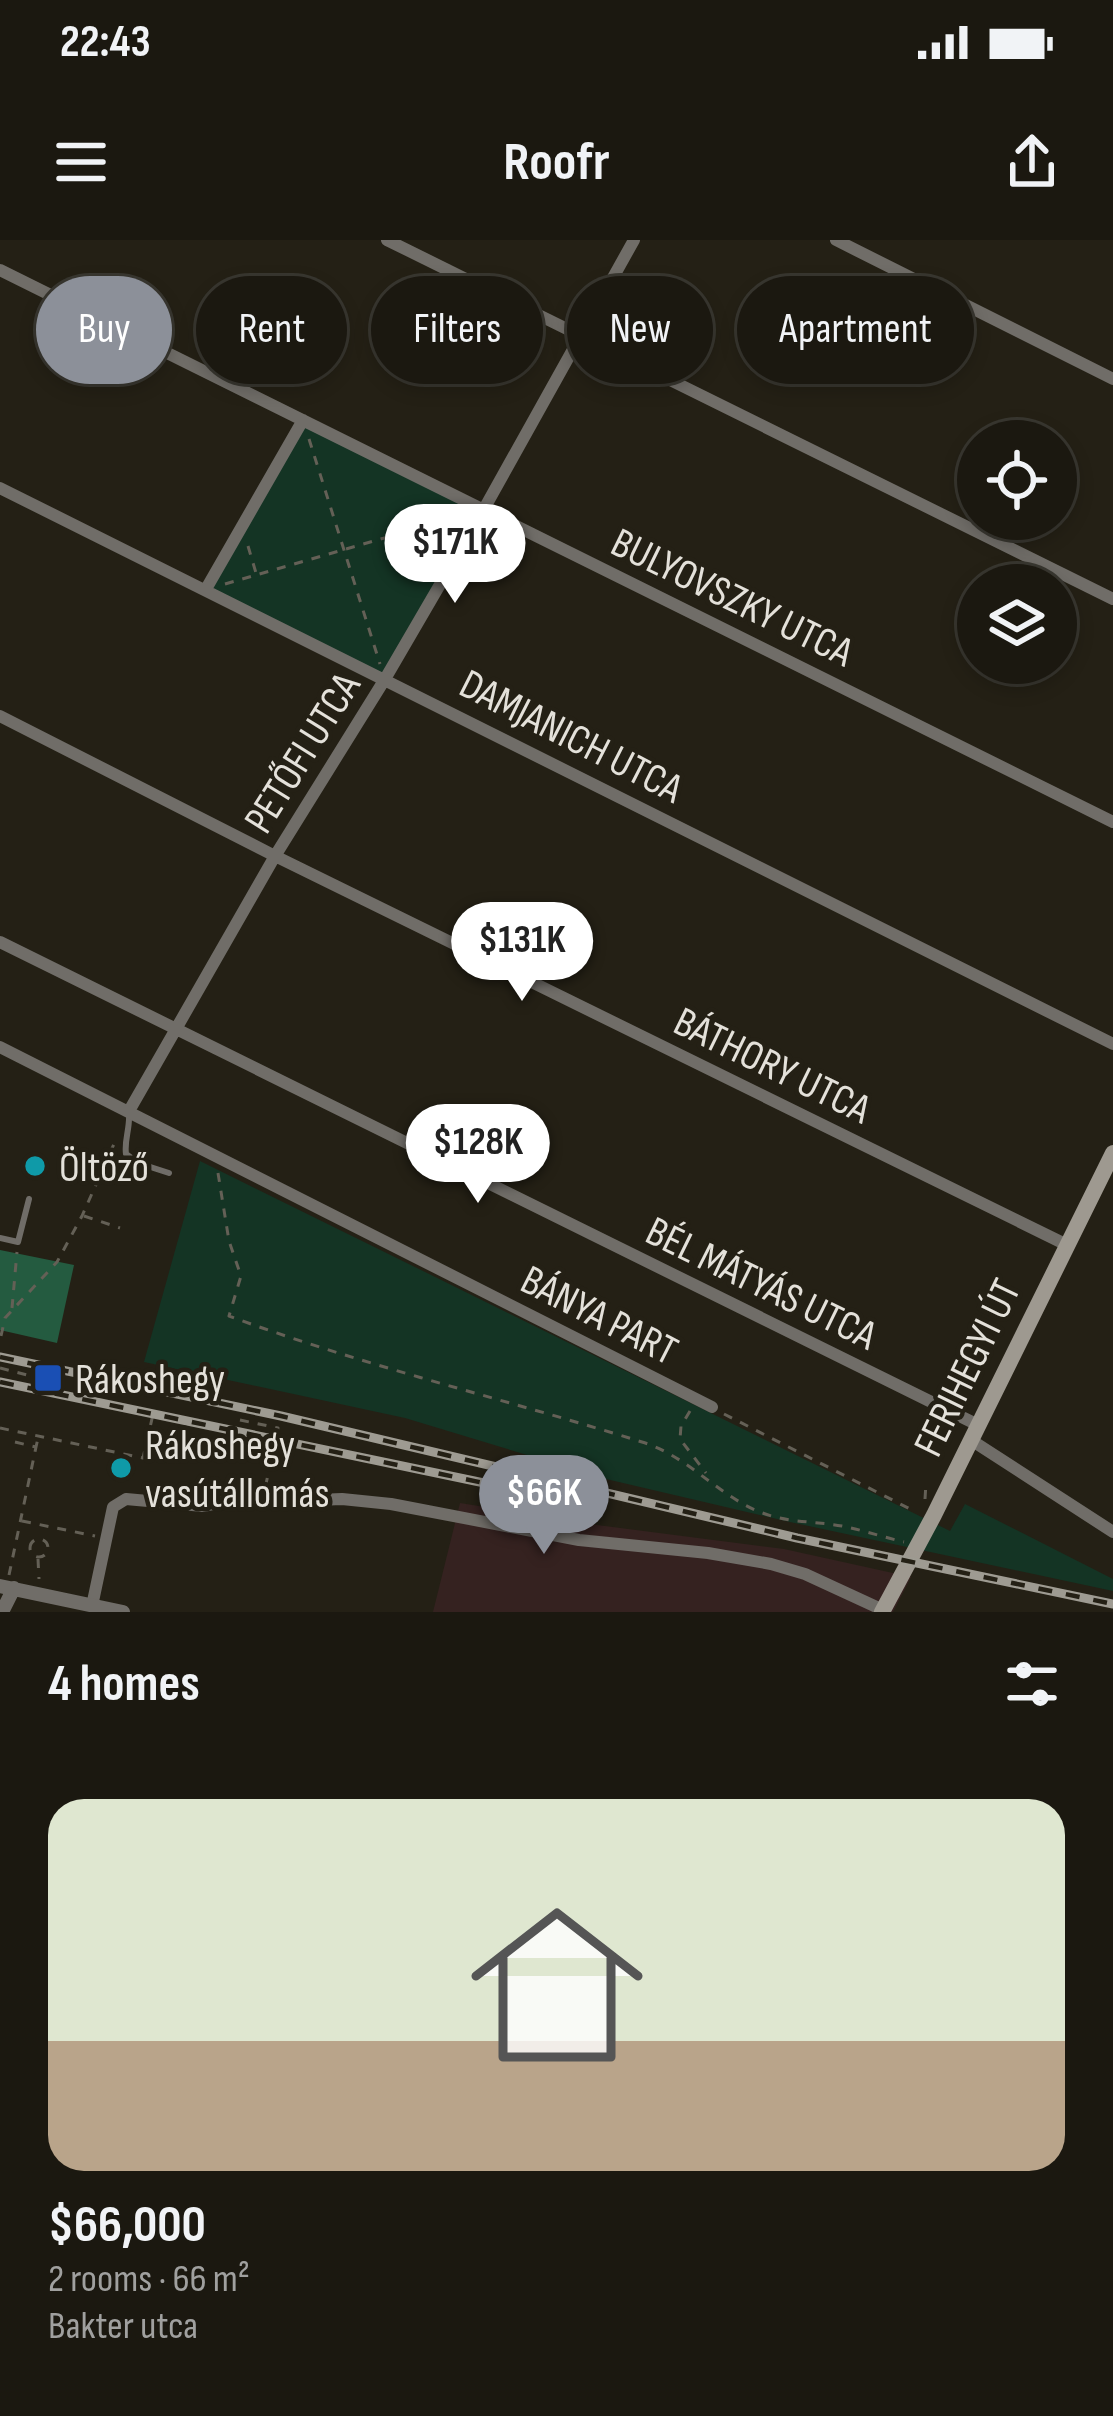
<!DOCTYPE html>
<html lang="en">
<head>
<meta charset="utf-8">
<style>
  :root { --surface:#1b1810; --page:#28251e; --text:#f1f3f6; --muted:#a0a09f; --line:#393730; --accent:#8c9099 }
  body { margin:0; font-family:"Sofia Sans Condensed",sans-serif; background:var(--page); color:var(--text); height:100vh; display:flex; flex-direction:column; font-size:45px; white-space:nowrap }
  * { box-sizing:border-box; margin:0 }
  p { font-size:39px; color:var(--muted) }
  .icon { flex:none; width:66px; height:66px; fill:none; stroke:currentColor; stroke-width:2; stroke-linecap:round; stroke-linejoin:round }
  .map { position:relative; height:1372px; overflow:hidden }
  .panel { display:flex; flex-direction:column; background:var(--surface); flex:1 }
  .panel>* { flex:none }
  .hud { position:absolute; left:36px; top:36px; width:1041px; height:108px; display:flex; gap:24px }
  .controls { position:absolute; left:957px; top:180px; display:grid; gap:24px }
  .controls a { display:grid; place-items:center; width:120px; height:120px; border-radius:50%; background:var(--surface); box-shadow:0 6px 18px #0003,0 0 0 3px var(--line); font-size:60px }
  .price { position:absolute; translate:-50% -102px; padding:0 27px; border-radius:42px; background:#fff; color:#222; font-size:39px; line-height:78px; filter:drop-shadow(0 3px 6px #0008) }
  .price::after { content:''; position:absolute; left:50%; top:72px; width:36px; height:27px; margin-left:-18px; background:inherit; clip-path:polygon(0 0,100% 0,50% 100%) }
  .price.selected { background:var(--accent); color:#fff }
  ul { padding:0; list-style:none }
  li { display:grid; align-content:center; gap:24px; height:636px; padding:0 48px }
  li span { display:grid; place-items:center; height:372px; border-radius:36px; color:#555 }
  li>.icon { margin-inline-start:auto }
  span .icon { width:216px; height:216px; fill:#fffc; stroke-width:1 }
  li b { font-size:51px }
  h2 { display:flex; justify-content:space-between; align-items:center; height:144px; padding:0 48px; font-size:51px }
  .tag { padding:0 42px; border-radius:54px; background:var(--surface); box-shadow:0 6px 18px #0003,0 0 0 3px var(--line); font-size:42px; line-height:108px }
  .tag.selected { background:var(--accent); color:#fff }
  .status { display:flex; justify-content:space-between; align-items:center; height:84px; padding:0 60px; background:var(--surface); direction:ltr }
  .status svg { height:33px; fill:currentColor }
  header { display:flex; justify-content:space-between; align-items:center; height:156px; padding:0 48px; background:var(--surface); font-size:54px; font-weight:700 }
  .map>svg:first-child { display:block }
  .industrial { fill:#352220 }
  .green { fill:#143424 }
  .forest { fill:#245b40 }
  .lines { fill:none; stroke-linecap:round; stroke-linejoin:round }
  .path { stroke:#646056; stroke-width:3; stroke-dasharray:9 9; stroke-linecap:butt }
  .service { stroke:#706d68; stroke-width:6 }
  .minor { stroke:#706d68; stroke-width:12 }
  .tertiary { stroke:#706d68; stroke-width:14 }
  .secondary { stroke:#9e9990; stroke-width:16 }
  .rail-casing { stroke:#9e9b92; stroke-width:9 }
  .rail { stroke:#242015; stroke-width:4.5; stroke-dasharray:14; stroke-linecap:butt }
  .culture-dot { fill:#0f9aa8; stroke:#242015; stroke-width:4.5 }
  .transit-dot { fill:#1a4fb4; stroke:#242015; stroke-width:4.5 }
  .labels { text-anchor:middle; stroke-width:9; stroke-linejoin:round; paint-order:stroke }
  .street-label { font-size:42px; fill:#e4e1da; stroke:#242015 }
  .poi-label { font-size:42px; fill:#e4e1da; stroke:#242015; text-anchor:start }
</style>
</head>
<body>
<div class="status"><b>22:43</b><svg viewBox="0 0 49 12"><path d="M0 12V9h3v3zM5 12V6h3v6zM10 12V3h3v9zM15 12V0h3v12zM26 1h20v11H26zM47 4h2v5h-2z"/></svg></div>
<header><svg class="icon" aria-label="menu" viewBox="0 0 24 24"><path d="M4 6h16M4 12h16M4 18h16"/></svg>Roofr<svg class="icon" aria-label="share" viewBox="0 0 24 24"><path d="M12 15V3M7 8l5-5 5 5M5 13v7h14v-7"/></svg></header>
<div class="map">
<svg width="1113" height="1372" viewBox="0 0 1113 1372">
  <rect width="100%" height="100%" fill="#242015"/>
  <path class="industrial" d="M 460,1263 L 597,1285 L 784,1309 L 911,1337 L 893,1372 L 433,1372 Z"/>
  <path class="green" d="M 303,180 L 484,269 L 385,439 L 206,349 Z
    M 200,921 L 950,1291 L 965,1264 L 1113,1339 L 1113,1351 L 790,1282 L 606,1239 L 405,1178 L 144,1122 Z"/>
  <path class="forest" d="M 0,1010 L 74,1025 L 57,1103 L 0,1090 Z"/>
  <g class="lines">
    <path class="path" d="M 309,199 L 380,424
      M 248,306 L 256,333
      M 225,344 L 464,275
      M 218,933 L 229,1001 L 241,1036 L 229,1076 C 364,1126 505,1159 642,1202 C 688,1216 717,1255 760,1272 C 787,1283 814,1281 842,1286 C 862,1290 883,1297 904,1302
      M 84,976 L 120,988
      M 12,1068 L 17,1012
      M 1,1096 L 5,1078 L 57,1022 L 82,976 L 114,904
      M 0,1128 L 31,1136
      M 690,1171 L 681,1186 L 680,1199 L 706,1233
      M 724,1174 L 912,1270
      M 240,1180 L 278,1188 L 266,1244
      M 0,1188 L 143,1218 L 154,1170
      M 15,1202 L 36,1207 L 38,1198
      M 925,1259 L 926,1243
      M 22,1281 L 95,1296
      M30 1308a9 9 0 1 1 18 0a9 9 0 1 1-18 0Z
      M 38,1319 L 39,1339
      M 9,1335 L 36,1207"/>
    <path class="service" d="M 129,874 C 130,889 124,900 126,914 L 138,923 L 169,933
      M 0,998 L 18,1002 L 29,959"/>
    <path class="minor" d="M 387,0 L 1113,359
      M 836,0 L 1113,139
      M 0,30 L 1113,582
      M 0,248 L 1113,804
      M 206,349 L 303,180
      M 0,476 L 275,616 L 1067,1005
      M 0,702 L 978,1185
      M 0,807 L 712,1167
      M 129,871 L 275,616 L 385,439 L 484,269 L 634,0
      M 971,1200 L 1113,1292
      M 92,1366 L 113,1267 L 126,1259 L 203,1266 L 252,1256 L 292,1261 L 342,1259 L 391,1264 L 579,1300 L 708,1313 L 771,1324 L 805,1334 L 883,1370"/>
    <path class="tertiary" d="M 0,1346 L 123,1372
      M 2,1372 L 14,1348"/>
    <path class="secondary" d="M 882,1372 L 934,1275 L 1113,913"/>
    <g class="rail-casing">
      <path id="rail" d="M 0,1117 L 281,1176 L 797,1298 L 1113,1364
        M 0,1142 L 527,1252"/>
    </g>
    <use href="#rail" class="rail"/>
  </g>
  <g class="culture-dot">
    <circle cx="35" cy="926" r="12"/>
    <circle cx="121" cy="1228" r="12"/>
  </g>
  <rect class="transit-dot" x="33" y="1123" width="30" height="30" rx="6"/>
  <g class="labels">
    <g class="street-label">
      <text transform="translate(733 356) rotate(26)" y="15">BULYOVSZKY UTCA</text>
      <text transform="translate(572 495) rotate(27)" y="15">DAMJANICH UTCA</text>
      <text transform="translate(301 512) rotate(-58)" y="15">PETŐFI UTCA</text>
      <text transform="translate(773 824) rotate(26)" y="15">BÁTHORY UTCA</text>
      <text transform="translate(762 1042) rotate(26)" y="15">BÉL MÁTYÁS UTCA</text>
      <text transform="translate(600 1074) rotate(27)" y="15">BÁNYA PART</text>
      <text transform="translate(966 1127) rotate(-64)" y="15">FERIHEGYI ÚT</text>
    </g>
    <g class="poi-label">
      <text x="59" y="941">Öltöző</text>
      <text x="75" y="1153">Rákoshegy</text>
      <text x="145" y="1219">Rákoshegy<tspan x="145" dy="48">vasútállomás</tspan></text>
    </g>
  </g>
</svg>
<div class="controls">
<a><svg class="icon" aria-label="locate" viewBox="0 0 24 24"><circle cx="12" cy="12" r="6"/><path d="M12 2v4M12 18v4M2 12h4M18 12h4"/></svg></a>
<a><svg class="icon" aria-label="layers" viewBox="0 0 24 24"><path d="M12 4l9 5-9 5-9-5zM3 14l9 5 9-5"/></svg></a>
</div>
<b class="price" style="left:455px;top:366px">$171K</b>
<b class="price" style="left:522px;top:764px">$131K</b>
<b class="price" style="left:478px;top:966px">$128K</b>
<b class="price selected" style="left:544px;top:1317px">$66K</b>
<div class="hud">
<a class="tag selected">Buy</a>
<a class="tag">Rent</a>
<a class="tag">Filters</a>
<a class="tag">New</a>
<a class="tag">Apartment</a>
</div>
</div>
<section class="panel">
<h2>4 homes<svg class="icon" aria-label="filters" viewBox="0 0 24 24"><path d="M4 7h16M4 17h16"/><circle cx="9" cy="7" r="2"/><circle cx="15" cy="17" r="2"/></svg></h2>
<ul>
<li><span style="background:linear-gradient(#dfe7d0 65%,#b9a48a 0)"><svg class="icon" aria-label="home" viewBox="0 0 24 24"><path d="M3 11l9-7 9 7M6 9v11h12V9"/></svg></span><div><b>$66,000</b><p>2 rooms · 66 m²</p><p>Bakter utca</p></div></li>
</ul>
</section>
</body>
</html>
